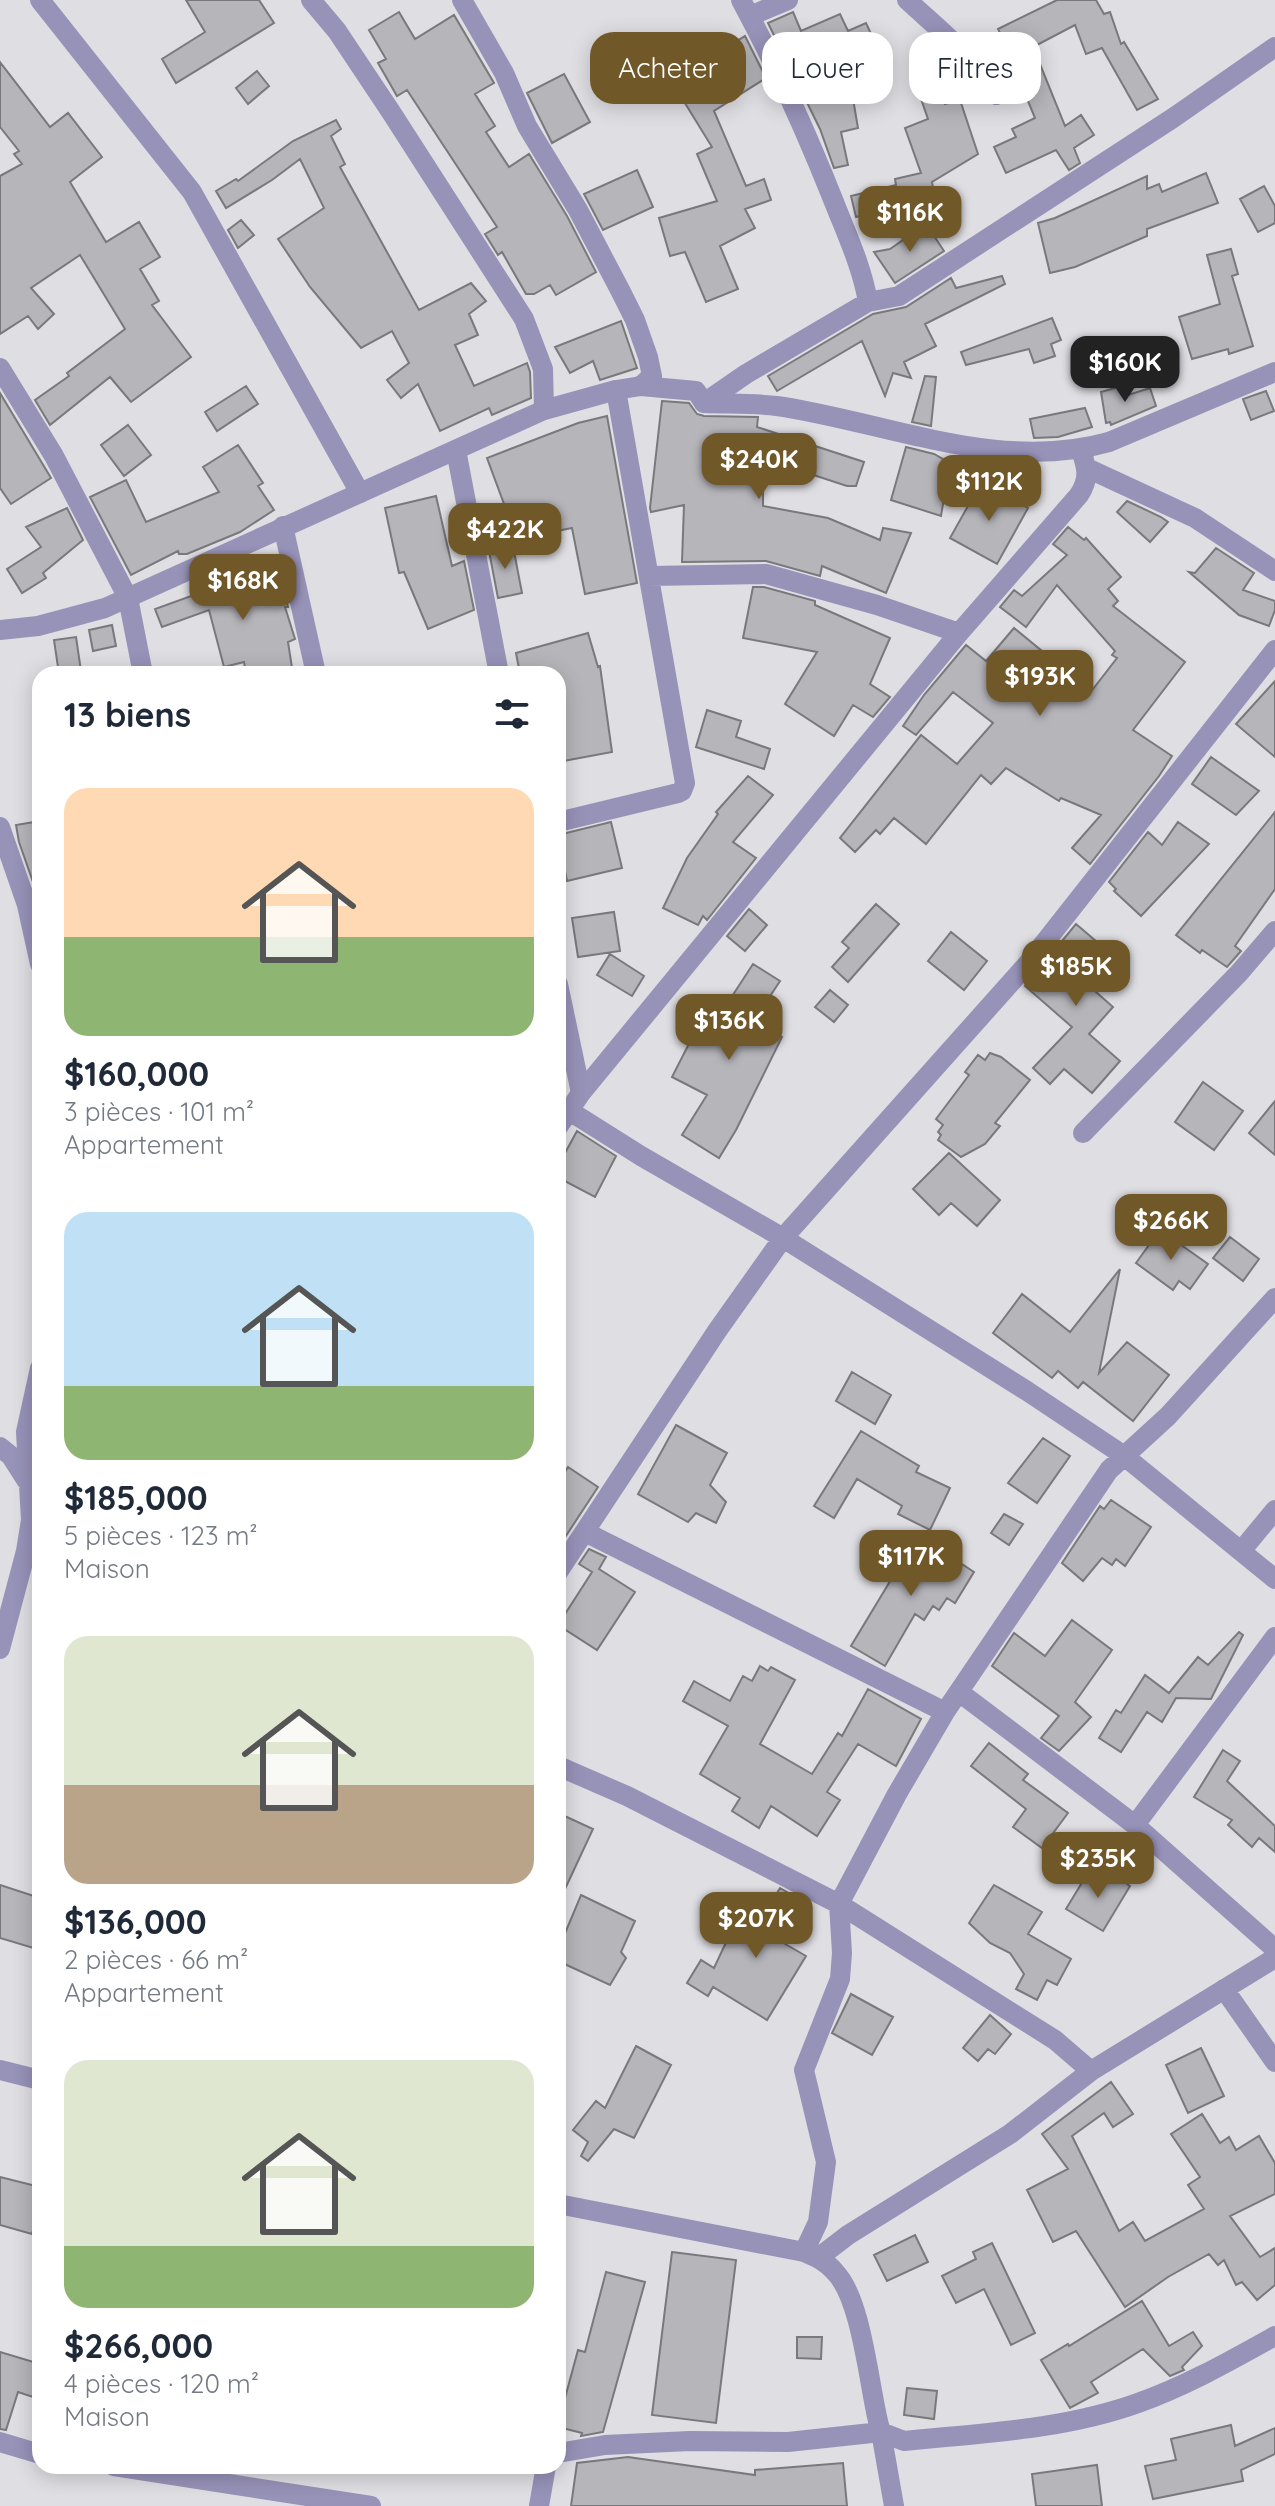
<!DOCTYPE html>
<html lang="fr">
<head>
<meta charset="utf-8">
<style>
  :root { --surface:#fff; --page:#f6f6f7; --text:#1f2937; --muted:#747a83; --accent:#715829 }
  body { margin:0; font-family:Quicksand,sans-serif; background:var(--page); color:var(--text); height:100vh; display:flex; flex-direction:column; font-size:30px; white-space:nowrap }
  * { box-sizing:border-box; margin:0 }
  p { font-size:26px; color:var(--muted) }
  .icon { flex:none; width:44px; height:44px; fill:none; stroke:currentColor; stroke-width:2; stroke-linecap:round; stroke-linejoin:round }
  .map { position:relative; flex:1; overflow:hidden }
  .sheet { position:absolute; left:32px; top:666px; width:534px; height:1808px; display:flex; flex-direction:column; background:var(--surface); border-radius:24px; box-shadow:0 4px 20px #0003 }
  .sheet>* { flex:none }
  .top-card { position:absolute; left:590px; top:32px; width:564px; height:72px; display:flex; gap:16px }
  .price { position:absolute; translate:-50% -68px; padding:0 18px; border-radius:16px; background:var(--accent); color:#fff; font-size:26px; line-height:52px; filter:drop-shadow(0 2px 4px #0008) }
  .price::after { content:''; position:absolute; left:50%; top:48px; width:24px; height:18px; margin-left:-12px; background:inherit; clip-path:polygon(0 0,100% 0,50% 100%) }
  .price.active { background:#222; color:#fff }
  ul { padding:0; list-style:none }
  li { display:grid; align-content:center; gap:16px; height:424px; padding:0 32px }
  li span { display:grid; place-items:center; height:248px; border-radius:24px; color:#555 }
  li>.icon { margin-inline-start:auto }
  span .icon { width:144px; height:144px; fill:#fffc; stroke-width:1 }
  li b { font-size:34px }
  h2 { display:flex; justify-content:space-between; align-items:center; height:96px; padding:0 32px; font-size:34px }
  .chip { padding:0 28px; border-radius:24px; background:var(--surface); box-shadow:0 4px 20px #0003; font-size:28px; line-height:72px }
  .chip.active { background:var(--accent); color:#fff }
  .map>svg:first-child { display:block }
  .building { fill:#b6b5ba; stroke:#79797d; stroke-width:2 }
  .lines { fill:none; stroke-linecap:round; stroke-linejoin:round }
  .minor { stroke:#9792b8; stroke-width:20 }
  .tertiary { stroke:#9792b8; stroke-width:20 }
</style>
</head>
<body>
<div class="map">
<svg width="1275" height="2506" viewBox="0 0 1275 2506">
  <rect width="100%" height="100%" fill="#dfdee3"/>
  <path class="building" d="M 186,0 L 259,0 L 274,23 L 176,83 L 162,59 L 205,32 Z
    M 1057,0 L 1096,0 L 1104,14 L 1110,12 L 1121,44 L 1124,42 L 1158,99 L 1137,110 L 1102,48 L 1086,54 L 1075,25 L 1033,47 L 1065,126 L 1081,115 L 1094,135 L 1074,148 L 1080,163 L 1069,170 L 1056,150 L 1006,173 L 994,147 L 1016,137 L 1012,129 L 1035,118 L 1014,67 L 1017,66 L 998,29 Z
    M 399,12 L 415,39 L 454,15 L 494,83 L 475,94 L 495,126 L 486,132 L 509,167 L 529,154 L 567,216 L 596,272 L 556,295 L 550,285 L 534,294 L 526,294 L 502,252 L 498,255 L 485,234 L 497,227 L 407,90 L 397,96 L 378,63 L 386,59 L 369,30 Z
    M 793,12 L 801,31 L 840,14 L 848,31 L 866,23 L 888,70 L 851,87 L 858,128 L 841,132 L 848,165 L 834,168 L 820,129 L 768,23 Z
    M 745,36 L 766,78 L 714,111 L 746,186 L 764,179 L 771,200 L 745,209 L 755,228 L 720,246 L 738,289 L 706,302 L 685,252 L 670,256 L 659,218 L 717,201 L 697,154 L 712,147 L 672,82 Z
    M 0,62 L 50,127 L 68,113 L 102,157 L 70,182 L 106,242 L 139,222 L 160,257 L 140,269 L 159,301 L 152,305 L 191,357 L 131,402 L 110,377 L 50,425 L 35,400 L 69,376 L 67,373 L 125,329 L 80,255 L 31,288 L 54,314 L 38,329 L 28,316 L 0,334 L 0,176 L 22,164 L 14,154 L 19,151 L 0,127 Z
    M 257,71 L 269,86 L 248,104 L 236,88 Z
    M 933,71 L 945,104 L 960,100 L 978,154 L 932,182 L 935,198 L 856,217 L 851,196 L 896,185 L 895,179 L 921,173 L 905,128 L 928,119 L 914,79 Z
    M 564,74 L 590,122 L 552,143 L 527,93 Z
    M 336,120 L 341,129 L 331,136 L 345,164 L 340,167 L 419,310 L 471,283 L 486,301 L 469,314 L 478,335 L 455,345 L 474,386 L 527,363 L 530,372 L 531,398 L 492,415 L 489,408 L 440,431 L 418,384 L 401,398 L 387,380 L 409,363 L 392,331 L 361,348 L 310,287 L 278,239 L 324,208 L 300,159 L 272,180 L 226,208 L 216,191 L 236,179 L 238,181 L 293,141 Z
    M 637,170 L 653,207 L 603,230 L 584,194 Z
    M 1206,173 L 1218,203 L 1147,229 L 1147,236 L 1075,267 L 1050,273 L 1038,223 L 1055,218 L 1147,176 L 1147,189 L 1159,184 L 1162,192 Z
    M 1264,186 L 1275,206 L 1275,223 L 1258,232 L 1240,199 Z
    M 241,220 L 254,235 L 238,248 L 228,230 Z
    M 926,224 L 944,251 L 895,283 L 874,252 L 890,249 Z
    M 1231,249 L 1238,274 L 1232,276 L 1253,346 L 1229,354 L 1228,349 L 1192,359 L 1179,317 L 1220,304 L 1207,255 Z
    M 1002,276 L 1005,284 L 925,324 L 936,346 L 904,362 L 911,378 L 893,373 L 885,396 L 862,341 L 777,391 L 768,376 L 873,314 L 906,307 L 951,278 L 956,288 Z
    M 1052,318 L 1061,340 L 1051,344 L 1055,356 L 1034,363 L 1029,349 L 966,365 L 961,352 Z
    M 621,321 L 637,368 L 600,380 L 593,361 L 570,373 L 555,347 Z
    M 925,376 L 936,377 L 931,426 L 912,422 Z
    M 246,386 L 258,404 L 217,431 L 205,412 Z
    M 1122,386 L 1125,396 L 1150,388 L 1156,406 L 1111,425 L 1110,422 L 1106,423 L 1101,392 Z
    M 1266,391 L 1274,411 L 1251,420 L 1243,399 Z
    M 0,393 L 51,478 L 11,504 L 0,488 Z
    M 662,401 L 689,403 L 697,414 L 704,416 L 758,417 L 757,427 L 864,462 L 856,486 L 847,486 L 734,449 L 725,474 L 763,490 L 763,506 L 828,518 L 880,540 L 883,528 L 911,533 L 886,593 L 822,566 L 820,576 L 766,561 L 682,562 L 684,505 L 651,512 L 650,508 Z
    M 1085,408 L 1092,427 L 1058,437 L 1034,438 L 1030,419 Z
    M 607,416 L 637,583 L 585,594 L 572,528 L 517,539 L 487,458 L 578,423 Z
    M 128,425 L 151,455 L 124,476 L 101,445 Z
    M 238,445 L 263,483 L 258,486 L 274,510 L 240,532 L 187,554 L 179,554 L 178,551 L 131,575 L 90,497 L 126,480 L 146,522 L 219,492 L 203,467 Z
    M 906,447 L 934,454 L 950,463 L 941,516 L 891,500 Z
    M 982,481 L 1028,508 L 997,564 L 950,538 Z
    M 436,496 L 452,566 L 464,561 L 474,610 L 428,629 L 404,572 L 399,573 L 385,508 Z
    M 1127,501 L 1161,517 L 1168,522 L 1150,542 L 1117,512 Z
    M 67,508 L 83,540 L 43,573 L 46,578 L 22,593 L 7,569 L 41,547 L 26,527 Z
    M 1068,527 L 1084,540 L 1086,538 L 1121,577 L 1108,589 L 1118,601 L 1113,606 L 1185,662 L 1133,730 L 1172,756 L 1159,776 L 1090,864 L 1072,848 L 1101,815 L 1061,798 L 1059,801 L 1006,768 L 991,784 L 981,775 L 926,844 L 894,818 L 880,834 L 876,830 L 855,852 L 840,838 L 921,735 L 957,764 L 993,723 L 953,692 L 916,735 L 903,726 L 924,695 L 966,645 L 986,661 L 1014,628 L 1048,656 L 1037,669 L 1086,698 L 1117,658 L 1112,655 L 1115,651 L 1057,585 L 1026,627 L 1000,607 L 1014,590 L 1022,596 L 1067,555 L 1053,544 Z
    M 512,541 L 522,593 L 498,598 L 489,551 Z
    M 1216,548 L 1254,573 L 1243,590 L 1275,601 L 1275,610 L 1269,626 L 1239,615 L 1189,572 L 1195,573 Z
    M 280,572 L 288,607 L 285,607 L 295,639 L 288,642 L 293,674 L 246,674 L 244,662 L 224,667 L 209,610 L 162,627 L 155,609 L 194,595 L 193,588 Z
    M 753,587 L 764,587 L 815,601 L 815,605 L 890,638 L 870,684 L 890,697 L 873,717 L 853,705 L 834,736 L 785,704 L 817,652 L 743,638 Z
    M 112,625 L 116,646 L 93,651 L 89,630 Z
    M 588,633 L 598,667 L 600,666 L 612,752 L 558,762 L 558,674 L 520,674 L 516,653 Z
    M 76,637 L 81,671 L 59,674 L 54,640 Z
    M 1275,681 L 1275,757 L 1236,724 Z
    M 707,710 L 741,721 L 736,737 L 770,749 L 764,769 L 696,747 Z
    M 1211,757 L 1259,791 L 1236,815 L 1192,784 Z
    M 748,776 L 773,795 L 733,842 L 756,858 L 707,920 L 703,916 L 698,925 L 663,908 L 687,858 L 718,814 L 716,812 Z
    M 1275,812 L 1275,889 L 1235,946 L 1241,951 L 1227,967 L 1202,950 L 1200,953 L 1176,935 Z
    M 40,821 L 40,902 L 19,842 L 16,825 Z
    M 611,822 L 622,868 L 567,881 L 558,835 Z
    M 1178,822 L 1209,844 L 1141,916 L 1114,891 L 1116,889 L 1109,882 L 1148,832 L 1162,845 Z
    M 876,904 L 899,924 L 848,982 L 832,967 L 849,948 L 842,942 Z
    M 749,909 L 767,925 L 745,951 L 727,936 Z
    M 614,912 L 620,951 L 578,957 L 572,918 Z
    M 1076,924 L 1118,960 L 1095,991 L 1113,1007 L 1089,1034 L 1120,1061 L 1092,1093 L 1064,1069 L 1050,1084 L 1033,1068 L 1072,1027 L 1025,986 Z
    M 951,932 L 987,961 L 964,990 L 928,961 Z
    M 610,954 L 644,976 L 632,996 L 597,975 Z
    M 753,964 L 780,981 L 753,1022 L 782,1037 L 736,1130 L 719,1158 L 682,1135 L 707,1095 L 672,1077 L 698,1026 L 704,1030 L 718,1004 L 725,1007 Z
    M 830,990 L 848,1005 L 834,1022 L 815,1007 Z
    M 990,1053 L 1001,1057 L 1030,1080 L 995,1123 L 1000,1126 L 985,1144 L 961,1157 L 938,1140 L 941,1135 L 938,1132 L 943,1125 L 936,1119 L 969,1075 L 965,1072 L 978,1055 L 985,1060 Z
    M 1203,1082 L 1243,1111 L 1214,1150 L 1175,1122 Z
    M 1275,1101 L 1275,1155 L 1249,1133 Z
    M 577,1131 L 616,1156 L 595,1197 L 559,1178 L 563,1169 L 558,1166 Z
    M 949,1153 L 1000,1200 L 977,1226 L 951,1203 L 939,1215 L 913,1189 Z
    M 1160,1230 L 1208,1264 L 1190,1289 L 1179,1281 L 1173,1290 L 1136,1263 Z
    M 1230,1237 L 1259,1259 L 1243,1281 L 1213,1258 Z
    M 1120,1269 L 1099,1373 L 1127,1342 L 1169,1375 L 1133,1421 L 1083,1382 L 1078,1388 L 1058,1371 L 1052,1378 L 993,1333 L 1022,1294 L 1070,1332 Z
    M 852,1372 L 891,1395 L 875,1424 L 836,1401 Z
    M 676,1425 L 727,1453 L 710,1485 L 726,1502 L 716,1523 L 696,1513 L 688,1522 L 638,1494 Z
    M 861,1431 L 919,1466 L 916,1472 L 950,1488 L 930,1530 L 898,1514 L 902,1506 L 857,1479 L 834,1518 L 814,1506 Z
    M 1043,1438 L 1070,1456 L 1037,1503 L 1008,1483 Z
    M 568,1467 L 598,1487 L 558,1548 L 558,1482 Z
    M 1111,1500 L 1151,1527 L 1125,1566 L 1116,1559 L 1112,1565 L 1102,1558 L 1083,1581 L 1062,1563 L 1100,1506 L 1104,1509 Z
    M 1004,1514 L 1023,1524 L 1009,1545 L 991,1533 Z
    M 918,1535 L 974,1572 L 955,1603 L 947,1598 L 939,1610 L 933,1606 L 924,1620 L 915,1614 L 885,1666 L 851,1646 Z
    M 589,1549 L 606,1557 L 599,1569 L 635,1592 L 597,1650 L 558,1625 L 592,1572 L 579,1564 Z
    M 1072,1620 L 1112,1650 L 1075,1702 L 1091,1717 L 1059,1751 L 1041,1738 L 1059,1716 L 992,1666 L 1014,1633 L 1045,1656 Z
    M 1239,1632 L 1243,1635 L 1211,1699 L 1176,1698 L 1162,1722 L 1147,1712 L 1121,1752 L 1099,1738 L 1116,1710 L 1121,1713 L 1145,1675 L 1169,1693 L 1198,1657 L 1208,1665 Z
    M 760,1666 L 768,1671 L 771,1667 L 795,1680 L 760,1744 L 812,1774 L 838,1733 L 842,1736 L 868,1689 L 921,1719 L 896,1766 L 858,1744 L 827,1792 L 840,1800 L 817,1836 L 771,1806 L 759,1828 L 732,1811 L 740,1798 L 700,1774 L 728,1726 L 683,1701 L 694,1681 L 730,1701 L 743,1676 L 752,1681 Z
    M 989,1743 L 1028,1774 L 1023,1780 L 1068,1813 L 1042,1848 L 1013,1827 L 1026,1809 L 971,1766 Z
    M 1223,1750 L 1240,1761 L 1227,1781 L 1275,1826 L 1275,1852 L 1259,1838 L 1252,1847 L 1228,1825 L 1232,1820 L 1194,1797 Z
    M 558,1813 L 593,1829 L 558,1904 Z
    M 1106,1870 L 1130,1886 L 1103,1931 L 1066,1909 L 1086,1876 L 1097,1884 Z
    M 0,1885 L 40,1898 L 40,1950 L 0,1938 Z
    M 994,1885 L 1042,1912 L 1028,1934 L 1071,1959 L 1057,1985 L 1047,1980 L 1037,2000 L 1016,1989 L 1024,1974 L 1010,1953 L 990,1943 L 969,1923 Z
    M 780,1888 L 804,1902 L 780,1941 L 806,1956 L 767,2020 L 713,1987 L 708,1996 L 687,1983 L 701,1960 L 714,1968 L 736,1921 L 754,1930 Z
    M 581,1895 L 635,1921 L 621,1952 L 626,1958 L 610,1985 L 558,1961 L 558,1950 Z
    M 851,1994 L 893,2017 L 872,2055 L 832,2033 Z
    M 990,2015 L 1011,2034 L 995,2054 L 988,2049 L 978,2061 L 963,2048 Z
    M 636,2046 L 671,2065 L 634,2138 L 614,2129 L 588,2161 L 581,2156 L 588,2142 L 573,2130 L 596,2101 L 605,2108 Z
    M 1201,2048 L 1224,2096 L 1188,2113 L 1166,2065 Z
    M 1111,2082 L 1133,2114 L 1113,2127 L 1104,2113 L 1072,2136 L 1119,2231 L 1133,2222 L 1145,2241 L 1204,2209 L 1188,2185 L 1200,2177 L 1171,2134 L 1202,2114 L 1220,2143 L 1229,2137 L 1236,2150 L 1259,2136 L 1275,2163 L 1275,2194 L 1230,2216 L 1260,2257 L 1275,2248 L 1275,2285 L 1257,2300 L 1242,2282 L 1236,2285 L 1224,2260 L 1218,2265 L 1209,2254 L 1168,2277 L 1125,2307 L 1076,2231 L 1053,2242 L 1027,2190 L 1068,2169 L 1042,2134 Z
    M 0,2177 L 40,2187 L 40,2201 L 32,2234 L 0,2225 Z
    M 915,2235 L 928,2262 L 887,2281 L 874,2255 Z
    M 992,2243 L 1035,2333 L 1011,2345 L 984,2289 L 956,2303 L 942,2276 L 976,2259 L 973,2252 Z
    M 672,2252 L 736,2260 L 716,2423 L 652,2415 Z
    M 606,2272 L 645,2282 L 603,2432 L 581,2436 L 582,2433 L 558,2427 L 558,2424 L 578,2350 L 585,2352 Z
    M 1142,2301 L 1169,2346 L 1193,2332 L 1202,2346 L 1182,2367 L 1184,2370 L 1170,2376 L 1143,2349 L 1091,2382 L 1098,2393 L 1070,2408 L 1041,2360 L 1068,2344 L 1069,2346 Z
    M 797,2337 L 822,2337 L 821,2359 L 797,2358 Z
    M 0,2352 L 40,2364 L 33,2397 L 18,2392 L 6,2430 L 0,2429 Z
    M 907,2388 L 937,2391 L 934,2419 L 904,2415 Z
    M 1231,2425 L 1235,2446 L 1275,2428 L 1275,2454 L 1241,2470 L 1243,2481 L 1153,2499 L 1145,2466 L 1176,2460 L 1171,2439 Z
    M 628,2457 L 755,2475 L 755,2470 L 843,2463 L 847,2506 L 571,2506 L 577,2463 Z
    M 1097,2465 L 1102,2506 L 1036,2506 L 1032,2474 Z"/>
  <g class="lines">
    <path class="minor" d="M 40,0 L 192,192 L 360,493
      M 311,0 L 337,31 L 391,112 L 524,319 L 543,369 L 544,410
      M 462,0 L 504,73 L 527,126 L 578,210 L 620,290 L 635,320 L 648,357 L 652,376 L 641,386
      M 741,0 C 776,65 807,134 834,202 C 847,235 862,267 868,302
      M 907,0 C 943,33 969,52 996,95
      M 750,16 L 788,0
      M 0,368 L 54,456 L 128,598 L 143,674
      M 704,403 L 746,374 L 868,302 L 899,296 L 1173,118 L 1275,47
      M 456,450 L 499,674
      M 1087,468 L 1195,518 L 1275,571
      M 283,526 L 316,674
      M 650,576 L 766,574 L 877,605 L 959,633
      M 558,822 L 678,793 L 682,791 L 685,783 L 616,390
      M 0,827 L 27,905 L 40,964
      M 558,984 L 581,1093
      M 568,1110 L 641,1156 L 783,1238 L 1027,1391 L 1123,1455 L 1275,1579
      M 558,1127 L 581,1093 L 959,633 L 1079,495 C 1090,478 1087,468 1081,450
      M 1083,1133 L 1239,973 L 1275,931
      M 0,1447 L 11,1456 L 27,1481
      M 585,1532 L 945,1712
      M 1242,1550 L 1275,1510
      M 558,1572 L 717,1331 L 783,1238 L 1030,961 L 1275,650
      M 0,1649 L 26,1551 L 31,1520 L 26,1432 L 40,1368
      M 959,1692 L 1135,1825 L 1275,1949
      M 558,1766 L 627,1796 L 839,1904 L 1055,2040 L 1091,2071
      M 1135,1825 L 1275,1637
      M 1224,1989 L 1275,2062
      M 0,2070 L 40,2080
      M 558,2204 L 804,2252 C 816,2257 827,2262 835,2272 C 862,2299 869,2387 879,2425 L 881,2432 L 904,2441 C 982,2433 1063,2430 1138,2403 C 1186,2386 1230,2361 1275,2336
      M 804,2252 L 818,2222 L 826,2162 L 804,2070 L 840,1979 L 842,1953 L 839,1904 L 897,1794 L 945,1712 L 1109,1470 L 1168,1416 L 1275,1298
      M 818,2258 L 848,2235 L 1010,2134 L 1091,2071 L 1275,1958
      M 0,2442 L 40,2454
      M 558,2453 L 605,2445 L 690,2441 L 788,2442 L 881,2432 L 894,2506
      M 114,2466 L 371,2506
      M 539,2506 L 546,2466"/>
    <path class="tertiary" d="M 0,630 L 38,626 L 105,608 L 544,410 L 616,390 L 641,386 L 696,391 L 704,403 C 728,404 753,403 777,406 C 886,422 999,473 1109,442 L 1275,372"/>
  </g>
</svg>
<b class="price" style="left:910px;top:254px">$116K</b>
<b class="price active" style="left:1125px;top:404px">$160K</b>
<b class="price" style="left:759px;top:501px">$240K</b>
<b class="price" style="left:989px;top:523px">$112K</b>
<b class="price" style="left:505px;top:571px">$422K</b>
<b class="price" style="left:243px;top:622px">$168K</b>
<b class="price" style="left:1040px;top:718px">$193K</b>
<b class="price" style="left:1076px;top:1008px">$185K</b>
<b class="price" style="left:729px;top:1062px">$136K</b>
<b class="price" style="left:1171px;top:1262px">$266K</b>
<b class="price" style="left:911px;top:1598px">$117K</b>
<b class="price" style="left:1098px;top:1900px">$235K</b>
<b class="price" style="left:756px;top:1960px">$207K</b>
<div class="top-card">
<a class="chip active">Acheter</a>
<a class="chip">Louer</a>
<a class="chip">Filtres</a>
</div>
<section class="sheet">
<h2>13 biens<svg class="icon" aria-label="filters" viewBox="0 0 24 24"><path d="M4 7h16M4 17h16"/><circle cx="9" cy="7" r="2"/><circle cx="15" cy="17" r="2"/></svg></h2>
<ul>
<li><span style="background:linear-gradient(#ffd9b3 60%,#8fb573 0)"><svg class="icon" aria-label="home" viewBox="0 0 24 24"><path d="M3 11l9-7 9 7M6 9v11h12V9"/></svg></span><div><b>$160,000</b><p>3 pièces · 101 m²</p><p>Appartement</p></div></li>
<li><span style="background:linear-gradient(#bfe0f5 70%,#8fb573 0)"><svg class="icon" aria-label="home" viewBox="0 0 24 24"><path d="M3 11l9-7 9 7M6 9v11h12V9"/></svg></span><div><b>$185,000</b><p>5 pièces · 123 m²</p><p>Maison</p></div></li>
<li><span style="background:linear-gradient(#dfe7d0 60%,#b9a48a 0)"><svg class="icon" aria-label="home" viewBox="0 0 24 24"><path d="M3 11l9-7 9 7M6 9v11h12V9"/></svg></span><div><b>$136,000</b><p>2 pièces · 66 m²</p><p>Appartement</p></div></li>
<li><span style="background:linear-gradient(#dfe7d0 75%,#8fb573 0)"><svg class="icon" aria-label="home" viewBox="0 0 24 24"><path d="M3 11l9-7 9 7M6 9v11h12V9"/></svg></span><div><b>$266,000</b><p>4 pièces · 120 m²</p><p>Maison</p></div></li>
</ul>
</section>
</div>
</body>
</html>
